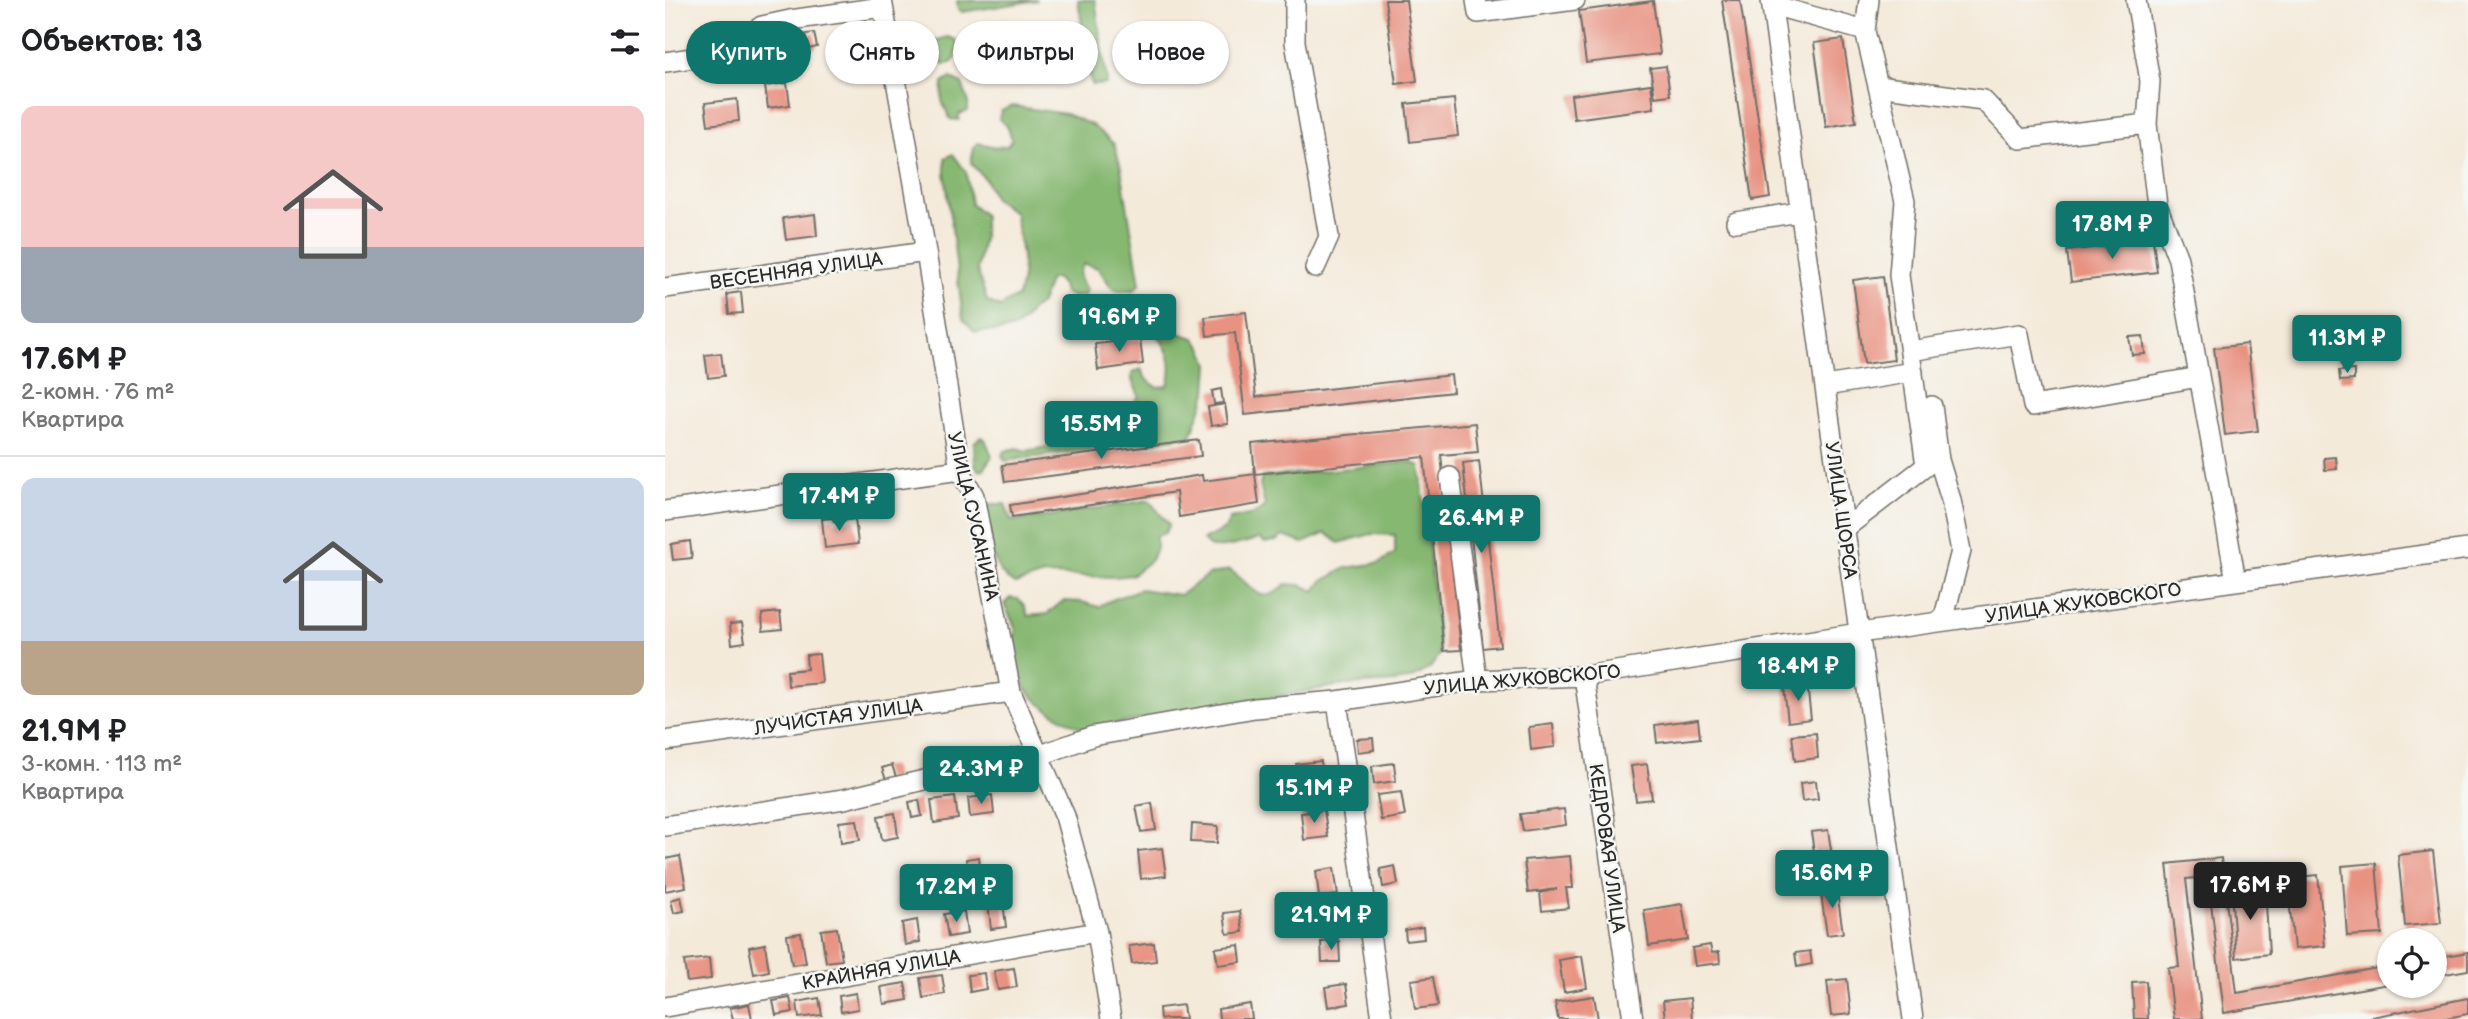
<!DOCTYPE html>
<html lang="ru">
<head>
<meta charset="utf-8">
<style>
  :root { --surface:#fff; --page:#f6f6f6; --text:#202124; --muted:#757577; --line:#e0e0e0; --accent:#0f766e }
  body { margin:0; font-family:"Balsamiq Sans",sans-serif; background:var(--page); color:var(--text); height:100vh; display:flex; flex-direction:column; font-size:26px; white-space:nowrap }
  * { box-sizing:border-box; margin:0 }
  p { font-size:23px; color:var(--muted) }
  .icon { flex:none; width:38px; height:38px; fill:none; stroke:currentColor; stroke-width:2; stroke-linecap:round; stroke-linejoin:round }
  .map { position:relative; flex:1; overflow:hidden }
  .side { display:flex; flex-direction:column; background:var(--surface); width:665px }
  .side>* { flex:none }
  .banner { position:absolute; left:21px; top:21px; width:665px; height:63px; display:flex; gap:14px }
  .fabs { position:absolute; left:1712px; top:928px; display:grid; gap:14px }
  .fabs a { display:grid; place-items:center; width:70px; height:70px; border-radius:50%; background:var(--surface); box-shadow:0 2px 5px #0004; font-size:35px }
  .price { position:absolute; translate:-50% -60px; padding:0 16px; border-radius:7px; background:var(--accent); color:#fff; font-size:23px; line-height:46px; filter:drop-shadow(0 2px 4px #0008) }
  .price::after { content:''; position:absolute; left:50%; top:42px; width:21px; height:16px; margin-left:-10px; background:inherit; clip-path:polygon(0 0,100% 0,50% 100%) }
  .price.active { background:#222; color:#fff }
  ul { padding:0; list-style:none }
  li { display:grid; align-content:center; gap:14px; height:371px; padding:0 21px }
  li+li { border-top:2px solid var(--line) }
  li span { display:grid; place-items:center; height:217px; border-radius:14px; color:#555 }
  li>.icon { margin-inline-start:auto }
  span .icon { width:126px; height:126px; fill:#fffc; stroke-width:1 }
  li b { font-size:30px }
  h2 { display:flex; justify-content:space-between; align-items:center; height:84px; padding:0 21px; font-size:30px }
  .tag { padding:0 24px; border-radius:32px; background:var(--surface); box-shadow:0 2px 5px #0004; font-size:24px; line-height:63px }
  .tag.active { background:var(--accent); color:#fff }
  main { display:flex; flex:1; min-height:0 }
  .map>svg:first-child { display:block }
  .forest { fill:#87b872; stroke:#59724e; stroke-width:2 }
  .building { fill:#e89281 }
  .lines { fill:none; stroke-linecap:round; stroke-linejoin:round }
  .minor-casing { stroke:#716e68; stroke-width:22 }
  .minor { stroke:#fff; stroke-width:19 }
  .labels { text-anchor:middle; stroke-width:5; stroke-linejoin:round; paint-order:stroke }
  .street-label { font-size:19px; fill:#2b2b2b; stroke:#f6f6f2 }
</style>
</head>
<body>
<main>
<section class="side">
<h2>Объектов: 13<svg class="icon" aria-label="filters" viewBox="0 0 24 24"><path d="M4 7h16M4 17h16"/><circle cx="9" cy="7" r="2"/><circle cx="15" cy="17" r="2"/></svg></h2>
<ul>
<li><span style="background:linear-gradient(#f6c9c9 65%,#9aa5b1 0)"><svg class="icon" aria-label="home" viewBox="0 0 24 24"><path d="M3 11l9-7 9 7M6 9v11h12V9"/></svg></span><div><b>17.6M ₽</b><p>2-комн. · 76 m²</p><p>Квартира</p></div></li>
<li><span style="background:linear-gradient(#c9d6e8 75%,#b9a48a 0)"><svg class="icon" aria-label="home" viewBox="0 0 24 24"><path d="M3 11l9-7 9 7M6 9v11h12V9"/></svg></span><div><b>21.9M ₽</b><p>3-комн. · 113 m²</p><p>Квартира</p></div></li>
</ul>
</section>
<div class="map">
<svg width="1803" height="1019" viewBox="0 0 1803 1019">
  <rect width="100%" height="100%" fill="#f6f6f2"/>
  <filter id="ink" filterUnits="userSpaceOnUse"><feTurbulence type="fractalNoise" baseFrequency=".0143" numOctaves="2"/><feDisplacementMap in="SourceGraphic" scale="14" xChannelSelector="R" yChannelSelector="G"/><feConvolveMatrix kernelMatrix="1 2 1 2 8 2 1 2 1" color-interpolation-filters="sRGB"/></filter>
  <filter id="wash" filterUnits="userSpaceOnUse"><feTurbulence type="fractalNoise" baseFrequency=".00686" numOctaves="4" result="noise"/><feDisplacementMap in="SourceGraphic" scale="28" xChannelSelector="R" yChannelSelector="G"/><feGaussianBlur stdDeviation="1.57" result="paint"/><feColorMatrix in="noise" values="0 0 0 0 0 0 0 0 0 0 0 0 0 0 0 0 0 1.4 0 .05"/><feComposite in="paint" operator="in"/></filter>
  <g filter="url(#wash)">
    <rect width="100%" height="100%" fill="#f4eada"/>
    <path class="forest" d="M 373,0 L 297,12 L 293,10 L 292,1 Z
      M 413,0 L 430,0 L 442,80 L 441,84 L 428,85 L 426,82 Z
      M 282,37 L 289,39 L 293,43 L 291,58 L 286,63 L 278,64 L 270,51 L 269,41 Z
      M 286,78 L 297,84 L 303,100 L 303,111 L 294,114 L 294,120 L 285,119 L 277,101 L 278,83 Z
      M 347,106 L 401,114 L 427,125 L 449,144 L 456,168 L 475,284 L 469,290 L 454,291 L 447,288 L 433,268 L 419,264 C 411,274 415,281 422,290 L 418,296 L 409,297 L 399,293 L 397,285 L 391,278 L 385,279 L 375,305 C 361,310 365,317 355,324 C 342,334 325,330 310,332 L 298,319 L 280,172 L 280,158 L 288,154 L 301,172 L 306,204 L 319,215 L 319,234 L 312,269 L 322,301 L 335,307 L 353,296 C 363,264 354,245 350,213 L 329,198 L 321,180 L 306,163 L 309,148 L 313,143 L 331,147 L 342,146 L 347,139 L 342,126 L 334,119 L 336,111 Z
      M 495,321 L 506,324 L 516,334 L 530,338 L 538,349 L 544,364 L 542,392 L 526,436 L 340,461 L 337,455 L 340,451 L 352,448 L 361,451 L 382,447 L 414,435 L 433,440 L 476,432 L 474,418 L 468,404 L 474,396 L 467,380 L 467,373 L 476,369 L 481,379 L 492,387 L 503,386 C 510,362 503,350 490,330 Z
      M 315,437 L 320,439 L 327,456 L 319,469 L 314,471 L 310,465 L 309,443 Z
      M 745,462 L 755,466 L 775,654 L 765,668 L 748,678 L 730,682 L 678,685 L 419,729 C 384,714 348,691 347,649 C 347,641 352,636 350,628 C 348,620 342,612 339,604 L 345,598 L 353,599 L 359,605 L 363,616 L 382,614 L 398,601 L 417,602 L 434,607 L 442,602 L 475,589 L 515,595 L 543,575 L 564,570 C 587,582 593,612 621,584 L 636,585 L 650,591 L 656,582 L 681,568 L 714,563 L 730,553 L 730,535 L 706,534 L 674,543 L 661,533 L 638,543 L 618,536 L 611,541 L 600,543 L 594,538 C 587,542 555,549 547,547 C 543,546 541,543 538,540 L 560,529 L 565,519 L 589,514 L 600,506 L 595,485 L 597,477 Z
      M 484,500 L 504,525 L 500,533 L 491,536 L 491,548 L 486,560 L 467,575 L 449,577 L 379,575 L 350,584 C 323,570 325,537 322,509 L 325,504 L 340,504 L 346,520 L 352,521 Z"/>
    <g id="blocks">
      <path class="building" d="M 720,0 L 741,0 L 752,81 L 731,84 Z
        M 1057,0 L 1075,0 L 1105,197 L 1087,200 Z
        M 988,1 L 995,54 L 921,63 L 914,11 Z
        M 149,33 L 152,47 L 144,49 L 141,34 Z
        M 1178,39 L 1191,122 L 1161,127 L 1149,43 Z
        M 1001,66 L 1005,95 L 990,97 L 985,68 Z
        M 122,83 L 125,105 L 103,108 L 100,86 Z
        M 986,84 L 989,108 L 909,119 L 906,95 Z
        M 72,99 L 74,121 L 43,125 L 40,103 Z
        M 789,99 L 793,136 L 745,142 L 741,104 Z
        M 150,214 L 152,236 L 121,240 L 118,218 Z
        M 1488,240 L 1492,272 L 1406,282 L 1402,251 Z
        M 1218,276 L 1229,360 L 1199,364 L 1188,280 Z
        M 76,292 L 78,313 L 64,314 L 62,294 Z
        M 581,312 L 591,397 L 786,375 L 788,392 L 580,415 L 570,333 L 542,336 L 540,317 Z
        M 1478,336 L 1480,354 L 1467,355 L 1464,337 Z
        M 475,339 L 478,364 L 433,370 L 430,344 Z
        M 1582,344 L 1593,431 L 1560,435 L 1549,348 Z
        M 56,353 L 59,376 L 43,378 L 40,355 Z
        M 1689,370 L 1689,380 L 1675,381 L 1674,371 Z
        M 556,389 L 558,403 L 549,404 L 547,391 Z
        M 560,404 L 563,424 L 546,426 L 543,407 Z
        M 810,423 L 813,452 L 776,455 L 796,650 L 779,651 L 759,457 L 590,474 L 587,444 Z
        M 534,440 L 536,456 L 340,482 L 337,465 Z
        M 1671,457 L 1672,469 L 1660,470 L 1659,458 Z
        M 814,461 L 835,646 L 818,648 L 798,463 Z
        M 590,474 L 594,504 L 514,517 L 511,492 L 347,517 L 345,505 L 537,475 L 538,481 Z
        M 168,518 L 169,522 L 190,519 L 193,544 L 160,548 L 157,519 Z
        M 25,541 L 27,558 L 8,560 L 6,544 Z
        M 115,612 L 117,629 L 98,631 L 97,614 Z
        M 77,623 L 80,642 L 67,644 L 65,624 Z
        M 154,654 L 157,683 L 123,686 L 122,671 L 142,669 L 141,655 Z
        M 1142,684 L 1146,719 L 1123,722 L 1119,687 Z
        M 1033,719 L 1035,738 L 992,743 L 990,725 Z
        M 888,724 L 890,747 L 866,750 L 864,727 Z
        M 1151,733 L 1153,758 L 1130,761 L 1127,735 Z
        M 708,738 L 709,750 L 693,752 L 692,739 Z
        M 656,761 L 658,780 L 633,783 L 631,764 Z
        M 729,763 L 731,781 L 709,784 L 707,766 Z
        M 982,764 L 987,799 L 971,801 L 966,766 Z
        M 227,765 L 231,777 L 221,780 L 217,768 Z
        M 1151,781 L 1153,799 L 1137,801 L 1135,783 Z
        M 736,792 L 740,816 L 716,820 L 712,795 Z
        M 327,795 L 329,814 L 305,817 L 303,798 Z
        M 290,797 L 293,819 L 269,823 L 266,800 Z
        M 254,800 L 257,816 L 247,818 L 244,802 Z
        M 487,803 L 491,830 L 476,832 L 471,806 Z
        M 899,809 L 901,825 L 858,831 L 855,814 Z
        M 659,810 L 663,837 L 639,840 L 636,813 Z
        M 230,813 L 233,837 L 217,840 L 213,816 Z
        M 192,820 L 195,840 L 176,843 L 174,822 Z
        M 527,824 L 553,826 L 552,843 L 526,842 Z
        M 1163,830 L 1168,863 L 1151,865 L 1146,832 Z
        M 497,848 L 501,876 L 476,879 L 473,851 Z
        M 1768,851 L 1776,923 L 1740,926 L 1733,855 Z
        M 15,856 L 21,887 L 0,891 L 0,859 Z
        M 905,856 L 908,888 L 901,888 L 904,908 L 877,911 L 875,893 L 892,889 L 863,893 L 859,860 Z
        M 314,857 L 316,873 L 303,874 L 301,859 Z
        M 1556,858 L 1572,993 L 1724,966 L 1724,984 L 1559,1013 L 1543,877 L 1521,879 L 1537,1019 L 1509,1019 L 1503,968 L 1514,967 L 1502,864 Z
        M 1711,863 L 1717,934 L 1682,936 L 1677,866 Z
        M 730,866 L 733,884 L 718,887 L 715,869 Z
        M 669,868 L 673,895 L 654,897 L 651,871 Z
        M 1653,875 L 1660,946 L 1629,949 L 1622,878 Z
        M 1171,885 L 1178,933 L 1162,935 L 1155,888 Z
        M 1600,887 L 1604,954 L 1571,958 L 1566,890 Z
        M 16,897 L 19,911 L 9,913 L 6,900 Z
        M 338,901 L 341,927 L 326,929 L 323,903 Z
        M 1017,904 L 1023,940 L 984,946 L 979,910 Z
        M 299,911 L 302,934 L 283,937 L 279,914 Z
        M 575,911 L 578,932 L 562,934 L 559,913 Z
        M 252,920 L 255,942 L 240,945 L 237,923 Z
        M 758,927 L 759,939 L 741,941 L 740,930 Z
        M 172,928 L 177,960 L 161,962 L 156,930 Z
        M 136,933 L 141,963 L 127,965 L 122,935 Z
        M 674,941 L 675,962 L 657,962 L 656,942 Z
        M 489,943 L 491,961 L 467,964 L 464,946 Z
        M 100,944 L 104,971 L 89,974 L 84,947 Z
        M 574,945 L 576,962 L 553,965 L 550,948 Z
        M 1045,945 L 1047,953 L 1054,952 L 1055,963 L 1030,966 L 1027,948 Z
        M 1145,951 L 1147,964 L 1132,967 L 1130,953 Z
        M 1803,952 L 1803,970 L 1769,976 L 1769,958 Z
        M 917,956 L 922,988 L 899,992 L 894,960 Z
        M 44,958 L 46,979 L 22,982 L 19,961 Z
        M 349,968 L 352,987 L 333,990 L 329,971 Z
        M 319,973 L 321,989 L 305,992 L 303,975 Z
        M 277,975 L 280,994 L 258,998 L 255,978 Z
        M 768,977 L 773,1006 L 750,1009 L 746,980 Z
        M 1182,979 L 1186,1014 L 1166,1016 L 1162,981 Z
        M 1481,981 L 1483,1019 L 1469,1019 L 1467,982 Z
        M 240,983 L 243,1000 L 219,1004 L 216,987 Z
        M 681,984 L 684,1004 L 663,1007 L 660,987 Z
        M 191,993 L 193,1009 L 176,1012 L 174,996 Z
        M 929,996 L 933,1019 L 893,1019 L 890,1002 Z
        M 125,998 L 128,1012 L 111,1015 L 108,1001 Z
        M 154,998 L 157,1015 L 134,1018 L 132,1002 Z
        M 1025,998 L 1027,1019 L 1000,1019 L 998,1001 Z
        M 1803,998 L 1803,1014 L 1776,1019 L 1697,1019 Z
        M 84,1004 L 87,1019 L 68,1019 L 65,1008 Z
        M 585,1004 L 587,1019 L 554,1019 L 553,1009 Z
        M 518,1005 L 520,1019 L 495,1019 L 494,1008 Z"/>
    </g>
  </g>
  <g filter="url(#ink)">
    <use href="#blocks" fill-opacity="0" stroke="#716e68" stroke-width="2"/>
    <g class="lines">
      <g class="minor-casing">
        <path id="minor" d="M 217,0 L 261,252 L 295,470 L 309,496 L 346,692 L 400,816 L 432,932 L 446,1019
          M 630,0 L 630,42 L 664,237 L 650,268
          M 811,0 L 813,13 L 910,0
          M 1106,0 L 1248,1019
          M 1471,0 L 1485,81 L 1482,124
          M 1107,5 L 1200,31
          M 0,62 L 41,56 L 64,48 L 97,26 L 125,20 L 217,7
          M 1213,86 L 1318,100 L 1355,139 L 1482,124 L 1492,205 L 1513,259 L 1571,581
          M 1071,222 L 1135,212
          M 0,288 L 261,252
          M 1245,351 L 1354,334 L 1368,406 L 1534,377
          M 1160,386 L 1248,372
          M 1267,406 L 1274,460
          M 1259,453 L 1274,460 L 1286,500 L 1296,551 L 1278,621
          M 785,477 L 812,680
          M 0,511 L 295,470
          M 1179,529 L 1261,466 L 1234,275 L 1240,201 L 1200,31 L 1204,0
          M 919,676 L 968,1019
          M 672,701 L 717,1019
          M 0,741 L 346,692
          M 0,826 L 179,799 L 352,758 L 373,756 L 428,736 L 590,708 L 672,701 L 812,680 L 919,676 L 1194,633 L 1803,549
          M 0,1007 L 432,932"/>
      </g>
      <use href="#minor" class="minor"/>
    </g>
  </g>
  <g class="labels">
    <g class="street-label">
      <text transform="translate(131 270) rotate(-8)" y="7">ВЕСЕННЯЯ УЛИЦА</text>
      <text transform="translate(1177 510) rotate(82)" y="7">УЛИЦА ЩОРСА</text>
      <text transform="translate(309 516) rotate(77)" y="7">УЛИЦА СУСАНИНА</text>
      <text transform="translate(1418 602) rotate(-8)" y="7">УЛИЦА ЖУКОВСКОГО</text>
      <text transform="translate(857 679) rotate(-5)" y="7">УЛИЦА ЖУКОВСКОГО</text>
      <text transform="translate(173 716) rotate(-8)" y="7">ЛУЧИСТАЯ УЛИЦА</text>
      <text transform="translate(943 848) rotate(82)" y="7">КЕДРОВАЯ УЛИЦА</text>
      <text transform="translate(216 969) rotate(-10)" y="7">КРАЙНЯЯ УЛИЦА</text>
    </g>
  </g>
</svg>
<div class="fabs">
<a><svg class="icon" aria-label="locate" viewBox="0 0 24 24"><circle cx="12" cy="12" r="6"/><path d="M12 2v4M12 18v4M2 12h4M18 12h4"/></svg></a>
</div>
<b class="price" style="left:1447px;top:261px">17.8M ₽</b>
<b class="price" style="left:454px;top:354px">19.6M ₽</b>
<b class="price" style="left:1682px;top:375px">11.3M ₽</b>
<b class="price" style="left:436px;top:461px">15.5M ₽</b>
<b class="price" style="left:174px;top:533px">17.4M ₽</b>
<b class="price" style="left:816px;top:555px">26.4M ₽</b>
<b class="price" style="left:1133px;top:703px">18.4M ₽</b>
<b class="price" style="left:316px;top:806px">24.3M ₽</b>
<b class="price" style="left:649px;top:825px">15.1M ₽</b>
<b class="price" style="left:1167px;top:910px">15.6M ₽</b>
<b class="price active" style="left:1585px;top:922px">17.6M ₽</b>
<b class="price" style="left:291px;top:924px">17.2M ₽</b>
<b class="price" style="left:666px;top:952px">21.9M ₽</b>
<div class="banner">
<a class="tag active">Купить</a>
<a class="tag">Снять</a>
<a class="tag">Фильтры</a>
<a class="tag">Новое</a>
</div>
</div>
</main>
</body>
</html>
